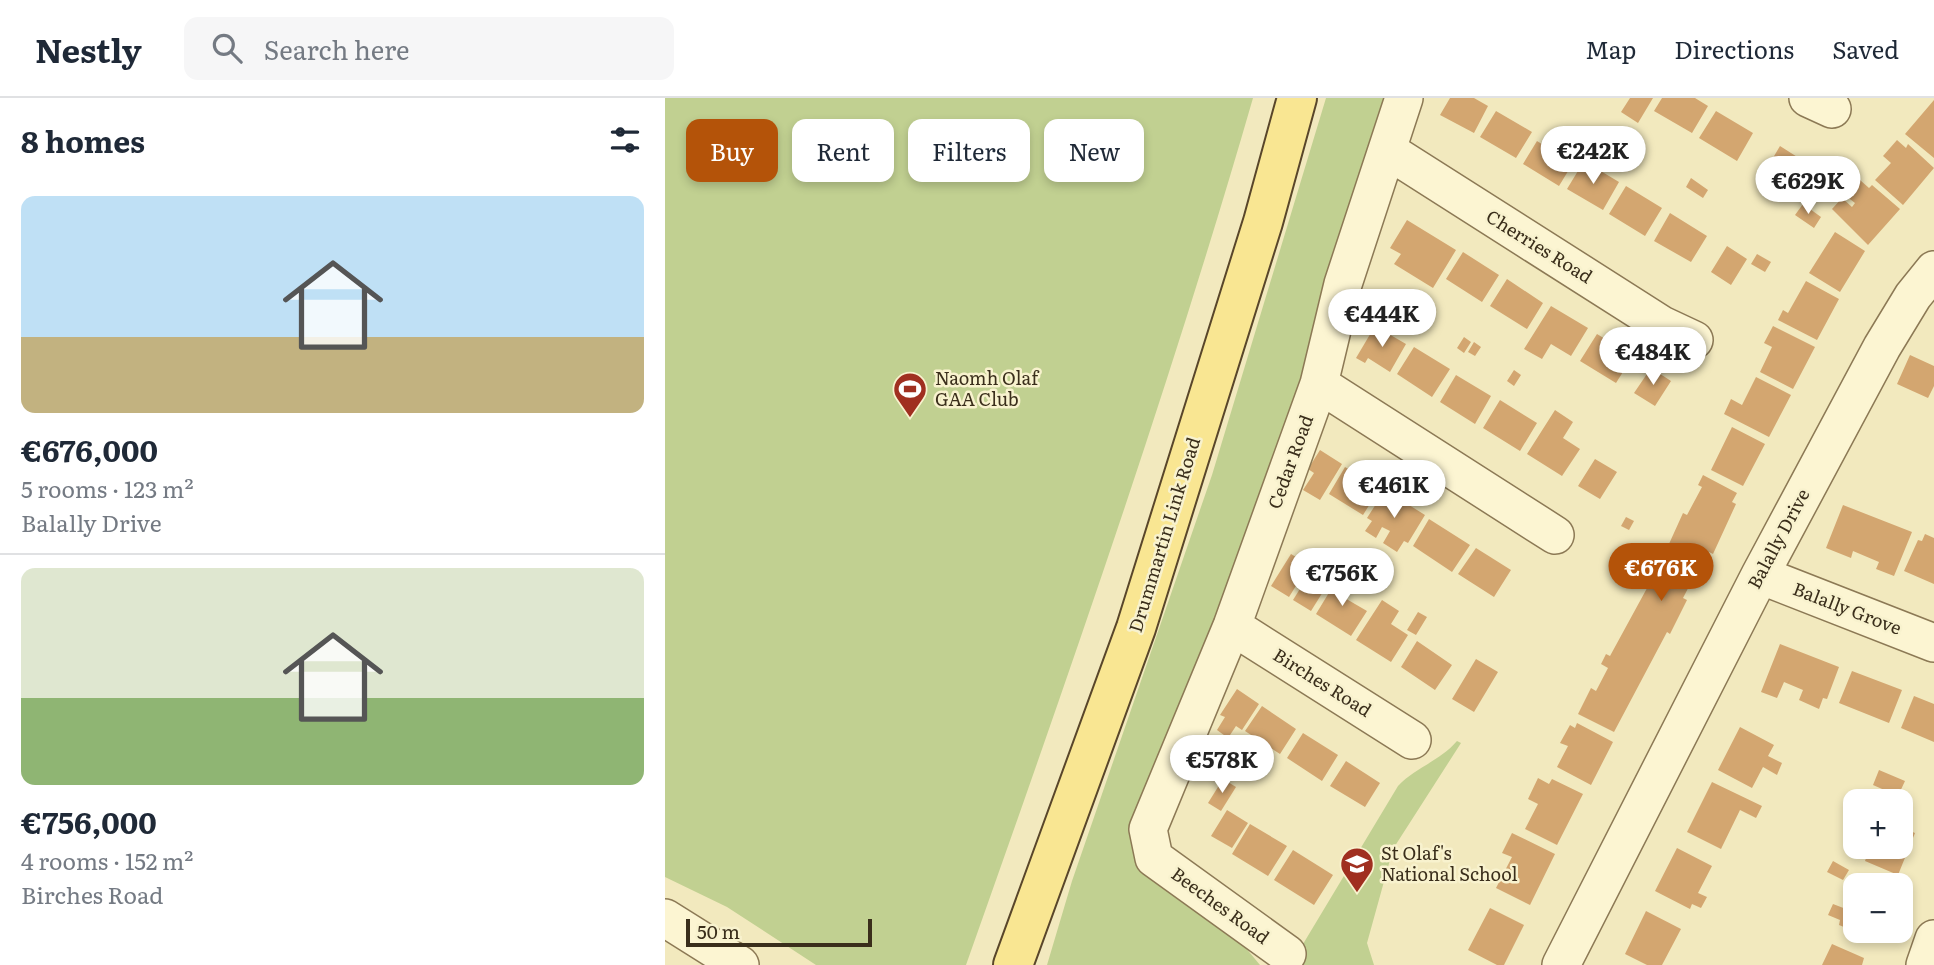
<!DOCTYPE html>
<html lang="en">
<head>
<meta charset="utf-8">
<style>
  :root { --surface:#fff; --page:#f6f6f7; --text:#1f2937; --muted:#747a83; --line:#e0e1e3; --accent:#b45309 }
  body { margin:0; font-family:Literata,serif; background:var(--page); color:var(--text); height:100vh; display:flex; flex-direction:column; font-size:26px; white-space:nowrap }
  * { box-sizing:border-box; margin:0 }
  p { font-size:23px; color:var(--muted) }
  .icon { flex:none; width:38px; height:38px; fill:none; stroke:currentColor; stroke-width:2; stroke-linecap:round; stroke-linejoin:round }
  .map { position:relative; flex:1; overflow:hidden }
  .side { display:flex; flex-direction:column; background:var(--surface); width:665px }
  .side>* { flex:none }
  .top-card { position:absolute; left:21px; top:21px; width:665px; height:63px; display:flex; gap:14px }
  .tools { position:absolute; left:1178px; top:691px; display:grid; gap:14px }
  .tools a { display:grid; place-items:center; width:70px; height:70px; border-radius:14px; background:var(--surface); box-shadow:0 4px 10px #0003; font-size:35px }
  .scale { position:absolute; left:21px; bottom:18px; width:186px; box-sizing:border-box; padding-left:7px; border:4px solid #3a2e1b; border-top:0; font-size:19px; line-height:24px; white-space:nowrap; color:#3a2e1b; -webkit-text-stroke:5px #f8f2ce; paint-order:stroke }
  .price { position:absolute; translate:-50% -60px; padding:0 16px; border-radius:24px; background:#fff; color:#222; font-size:23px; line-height:46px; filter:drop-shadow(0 2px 4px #0008) }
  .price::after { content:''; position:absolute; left:50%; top:42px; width:21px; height:16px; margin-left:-10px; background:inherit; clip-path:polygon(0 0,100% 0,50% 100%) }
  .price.active { background:var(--accent); color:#fff }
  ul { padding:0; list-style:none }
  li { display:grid; align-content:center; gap:14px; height:371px; padding:0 21px }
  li+li { border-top:2px solid var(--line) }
  li span { display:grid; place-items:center; height:217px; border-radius:14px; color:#555 }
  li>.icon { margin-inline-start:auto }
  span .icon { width:126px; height:126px; fill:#fffc; stroke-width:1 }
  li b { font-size:30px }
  h2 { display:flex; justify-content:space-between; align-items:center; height:84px; padding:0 21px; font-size:30px }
  .chip { padding:0 24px; border-radius:14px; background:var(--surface); box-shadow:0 4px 10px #0003; font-size:24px; line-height:63px }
  .chip.active { background:var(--accent); color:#fff }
  header { display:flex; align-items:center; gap:42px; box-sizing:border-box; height:98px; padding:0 35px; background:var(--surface); border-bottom:2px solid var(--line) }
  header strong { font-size:33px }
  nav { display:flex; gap:38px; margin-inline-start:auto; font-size:24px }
  .search { width:490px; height:63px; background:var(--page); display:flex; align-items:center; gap:18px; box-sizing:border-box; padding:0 24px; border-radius:14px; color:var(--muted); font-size:26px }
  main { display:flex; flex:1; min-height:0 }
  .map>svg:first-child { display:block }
  .green { fill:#c1d091 }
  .building { fill:#d3a670 }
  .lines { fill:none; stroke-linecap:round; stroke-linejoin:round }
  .minor-casing { stroke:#8c7955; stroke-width:40 }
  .major-casing { stroke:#59462a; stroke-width:42 }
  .minor { stroke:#fcf5d2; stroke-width:37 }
  .major { stroke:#f9e692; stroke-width:38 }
  .labels { text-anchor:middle; stroke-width:5; stroke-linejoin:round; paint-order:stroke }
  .street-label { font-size:18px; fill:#3a2e1b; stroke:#f8f2ce }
  .poi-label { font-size:18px; fill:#3a2e1b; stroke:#f8f2ce; text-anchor:start }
</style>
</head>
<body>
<header>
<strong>Nestly</strong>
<div class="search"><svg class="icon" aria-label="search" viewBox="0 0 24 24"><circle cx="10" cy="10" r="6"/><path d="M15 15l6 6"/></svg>Search here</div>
<nav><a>Map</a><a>Directions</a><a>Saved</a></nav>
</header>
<main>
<section class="side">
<h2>8 homes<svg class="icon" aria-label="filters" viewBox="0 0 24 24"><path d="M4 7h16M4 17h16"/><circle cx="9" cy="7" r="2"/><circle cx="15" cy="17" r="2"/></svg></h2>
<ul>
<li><span style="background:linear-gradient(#bfe0f5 65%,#c2b280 0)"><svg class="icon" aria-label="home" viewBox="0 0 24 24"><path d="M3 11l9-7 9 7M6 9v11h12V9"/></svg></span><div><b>€676,000</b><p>5 rooms · 123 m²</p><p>Balally Drive</p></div></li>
<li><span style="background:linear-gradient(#dfe7d0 60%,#8fb573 0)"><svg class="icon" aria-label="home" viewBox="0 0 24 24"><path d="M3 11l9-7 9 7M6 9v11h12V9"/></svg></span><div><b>€756,000</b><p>4 rooms · 152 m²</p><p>Birches Road</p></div></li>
</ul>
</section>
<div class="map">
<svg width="1269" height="867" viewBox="0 0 1269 867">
  <rect width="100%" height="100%" fill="#f2e9be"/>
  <path class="green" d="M 0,0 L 588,0 C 503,294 403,579 301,867 L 151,867 L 62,809 L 0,779 Z
    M 661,0 L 726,0 C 657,252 565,499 469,741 L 575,843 L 595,867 L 382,867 L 407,783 L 547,377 Z
    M 792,643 L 796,645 L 728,751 L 702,845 L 709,867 L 635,867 L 629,861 L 733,688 C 751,669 775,663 792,643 Z"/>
  <path class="building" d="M 785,0 L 809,0 L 823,8 L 809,35 L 775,17 Z
    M 965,0 L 988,0 L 973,25 L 956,14 Z
    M 997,0 L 1030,0 L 1043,8 L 1027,35 L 989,13 Z
    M 1269,2 L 1269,60 L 1240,36 Z
    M 831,13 L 867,34 L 851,60 L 815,39 Z
    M 1051,13 L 1088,35 L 1072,63 L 1034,40 Z
    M 902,37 L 919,47 L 894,88 L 858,66 L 872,43 L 891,55 Z
    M 1232,42 L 1241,50 L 1243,46 L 1269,70 L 1238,107 L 1210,82 L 1226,65 L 1218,58 Z
    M 1115,48 L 1137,62 L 1120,88 L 1099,75 Z
    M 919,63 L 954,84 L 938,112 L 902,91 Z
    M 1026,80 L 1043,92 L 1038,100 L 1021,89 Z
    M 1195,82 L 1204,90 L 1207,87 L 1235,111 L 1203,147 L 1167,111 L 1177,100 L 1187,109 L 1190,105 L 1181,98 Z
    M 961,88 L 997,110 L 980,138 L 944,116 Z
    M 1138,106 L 1156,119 L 1149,130 L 1130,117 Z
    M 1005,115 L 1042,138 L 1026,164 L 989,143 Z
    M 742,122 L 791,152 L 768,190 L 729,166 L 736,156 L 725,150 Z
    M 1170,134 L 1200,153 L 1175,194 L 1144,175 Z
    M 1062,148 L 1082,161 L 1066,187 L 1046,174 Z
    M 798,154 L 834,177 L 817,204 L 781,181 Z
    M 1092,156 L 1106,164 L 1100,174 L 1086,166 Z
    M 842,181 L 878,205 L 862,231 L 825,208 Z
    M 1141,183 L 1174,201 L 1152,242 L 1113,222 L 1118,212 L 1123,215 Z
    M 886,208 L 923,230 L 906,258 L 886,246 L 877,261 L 859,251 Z
    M 710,228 L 741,246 L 725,274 L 703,260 L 700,265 L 691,260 Z
    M 1108,228 L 1150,249 L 1128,291 L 1095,274 L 1107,249 L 1099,245 Z
    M 932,236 L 968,258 L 951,285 L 915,263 Z
    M 799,239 L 806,244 L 799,255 L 792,250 Z
    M 809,244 L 816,249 L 810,258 L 803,254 Z
    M 749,249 L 785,271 L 767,299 L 732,276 Z
    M 1245,257 L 1269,268 L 1269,288 L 1263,300 L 1232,286 Z
    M 986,270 L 1006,283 L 990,308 L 969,295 Z
    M 849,272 L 856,277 L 849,288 L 842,283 Z
    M 791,277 L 826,298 L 810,326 L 775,304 Z
    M 1091,279 L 1126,297 L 1104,339 L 1059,316 L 1066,301 L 1077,307 Z
    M 835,302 L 872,325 L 855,353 L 818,330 Z
    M 890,312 L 908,324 L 898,340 L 915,351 L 897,378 L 862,356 Z
    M 1067,329 L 1100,346 L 1078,388 L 1046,372 Z
    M 655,352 L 677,366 L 655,402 L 638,392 L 649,375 L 643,371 Z
    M 930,361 L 952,374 L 935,401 L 913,388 Z
    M 680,369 L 715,390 L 698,417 L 664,396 Z
    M 1038,377 L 1072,395 L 1067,404 L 1071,406 L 1048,456 L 1044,454 L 1041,459 L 1048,462 L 1040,477 L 1032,473 L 1018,500 L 1022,502 L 1005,536 L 1002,534 L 949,634 L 913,616 L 926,590 L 931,593 L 943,570 L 936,566 L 941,556 L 945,558 L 987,481 L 978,476 L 979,467 L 994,468 L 1018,415 L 1022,417 L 1037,389 L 1033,387 Z
    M 720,392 L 760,417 L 743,445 L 739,443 L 732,454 L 718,445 L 725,433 L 717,429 L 711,440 L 700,433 L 707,423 L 702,420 Z
    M 1178,407 L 1247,434 L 1229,478 L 1211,471 L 1214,464 L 1188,453 L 1186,460 L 1161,450 Z
    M 961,419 L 969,423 L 964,432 L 956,428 Z
    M 764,421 L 805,447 L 787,474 L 748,448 Z
    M 1260,436 L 1269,440 L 1269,486 L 1239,473 L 1253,442 L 1257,443 Z
    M 811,450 L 846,472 L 829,499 L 793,476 Z
    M 626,456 L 644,467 L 624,499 L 606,488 Z
    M 685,456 L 704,469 L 699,478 L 679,466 Z
    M 648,470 L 666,481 L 646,513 L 628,502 Z
    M 682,474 L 690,479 L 678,499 L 702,513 L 686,538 L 651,516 L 668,488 L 672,491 Z
    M 717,502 L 734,513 L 726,526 L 743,537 L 726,564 L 691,542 Z
    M 753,514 L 762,519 L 751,537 L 742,532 Z
    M 752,543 L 787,567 L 770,592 L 736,569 Z
    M 1115,546 L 1174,569 L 1162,601 L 1158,600 L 1154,611 L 1134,602 L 1138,592 L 1119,584 L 1112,600 L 1096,594 Z
    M 811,561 L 833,574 L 809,614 L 787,601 Z
    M 1187,573 L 1237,592 L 1224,625 L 1174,605 Z
    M 572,591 L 594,606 L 577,632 L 571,628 L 563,640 L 552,632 L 560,619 L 555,617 Z
    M 1249,598 L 1269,606 L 1269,644 L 1236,630 Z
    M 597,608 L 631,631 L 615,656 L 580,633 Z
    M 912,625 L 948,644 L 926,687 L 892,669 L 903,648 L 895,645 L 905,627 L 910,630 Z
    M 1075,629 L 1109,647 L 1103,658 L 1117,665 L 1112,677 L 1098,669 L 1087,690 L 1053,672 Z
    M 638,635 L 673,657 L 657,683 L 622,660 Z
    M 681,663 L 715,685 L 700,709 L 665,688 Z
    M 1214,672 L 1240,683 L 1233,698 L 1208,687 Z
    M 873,680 L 884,686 L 887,681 L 918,696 L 892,747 L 860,731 L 873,706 L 863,701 Z
    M 558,681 L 571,689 L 556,713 L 543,705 Z
    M 1047,684 L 1097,708 L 1091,720 L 1075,712 L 1056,751 L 1022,734 Z
    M 562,712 L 583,725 L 567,750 L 546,738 Z
    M 585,726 L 622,748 L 603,778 L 567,756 Z
    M 1236,729 L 1250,735 L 1233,777 L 1200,763 L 1205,749 L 1236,749 Z
    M 847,735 L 890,756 L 865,807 L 831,790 L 847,759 L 837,755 Z
    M 1012,750 L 1047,768 L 1033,795 L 1042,799 L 1036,810 L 1027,806 L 1025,811 L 990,793 Z
    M 628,752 L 668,777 L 649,807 L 609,782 Z
    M 1168,763 L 1184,772 L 1178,782 L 1162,774 Z
    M 1190,788 L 1190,833 L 1209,833 L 1206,840 L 1174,827 L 1175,822 L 1163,817 L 1168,806 L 1181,811 Z
    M 825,810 L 859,827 L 839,867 L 832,867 L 803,852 Z
    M 981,813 L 1016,831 L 997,867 L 982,867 L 960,856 Z
    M 1167,846 L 1199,860 L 1197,867 L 1157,867 Z"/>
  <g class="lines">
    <g class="minor-casing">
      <path id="minor" d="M 1143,0 L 1167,11
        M 722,52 L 997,227 L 1029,242
        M 654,286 L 890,437
        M 1095,477 L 1269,545
        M 567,528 L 747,642
        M 0,820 L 75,867
        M 622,856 L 489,760 L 483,731 L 567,528 L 654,286 L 678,186 L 739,0
        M 896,867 L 1095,477 L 1217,249 L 1248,198 L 1269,172
        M 1260,867 L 1269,841"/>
    </g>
    <g class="major-casing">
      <path id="major" d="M 348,867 L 471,530 L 598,124 L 632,0"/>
    </g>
    <use href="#minor" class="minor"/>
    <use href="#major" class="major"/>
  </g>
  <defs>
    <g id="stadium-pin" transform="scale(1.75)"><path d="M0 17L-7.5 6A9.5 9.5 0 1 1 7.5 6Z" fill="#a02f20" stroke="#f8f2ce"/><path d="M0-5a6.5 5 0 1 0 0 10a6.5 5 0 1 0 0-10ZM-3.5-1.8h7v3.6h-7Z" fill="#fff"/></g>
    <g id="school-pin" transform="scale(1.75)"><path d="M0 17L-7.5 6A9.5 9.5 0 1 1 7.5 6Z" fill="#a02f20" stroke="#f8f2ce"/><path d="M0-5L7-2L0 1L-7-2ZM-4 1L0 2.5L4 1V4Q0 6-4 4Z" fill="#fff"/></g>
  </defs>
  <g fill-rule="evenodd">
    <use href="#stadium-pin" x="245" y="291"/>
    <use href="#school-pin" x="692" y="766"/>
  </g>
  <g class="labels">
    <g class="street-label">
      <text transform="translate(874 149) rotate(32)" y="6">Cherries Road</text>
      <text transform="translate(626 364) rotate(-70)" y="6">Cedar Road</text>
      <text transform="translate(500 437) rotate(-73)" y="6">Drummartin Link Road</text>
      <text transform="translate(1114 441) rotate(-62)" y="6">Balally Drive</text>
      <text transform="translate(1182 511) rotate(21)" y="6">Balally Grove</text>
      <text transform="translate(657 585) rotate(32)" y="6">Birches Road</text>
      <text transform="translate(555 808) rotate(36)" y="6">Beeches Road</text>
    </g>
    <g class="poi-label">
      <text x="270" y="287">Naomh Olaf<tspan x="270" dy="21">GAA Club</tspan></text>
      <text x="716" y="762">St Olaf's<tspan x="716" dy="21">National School</tspan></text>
    </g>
  </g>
</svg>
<div class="tools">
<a>+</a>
<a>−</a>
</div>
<div class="scale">50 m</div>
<b class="price" style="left:928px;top:88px">€242K</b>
<b class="price" style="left:1143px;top:118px">€629K</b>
<b class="price" style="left:717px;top:251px">€444K</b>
<b class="price" style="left:988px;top:289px">€484K</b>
<b class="price" style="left:729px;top:422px">€461K</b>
<b class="price active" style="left:996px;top:505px">€676K</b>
<b class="price" style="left:677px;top:510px">€756K</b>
<b class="price" style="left:557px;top:697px">€578K</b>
<div class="top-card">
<a class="chip active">Buy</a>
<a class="chip">Rent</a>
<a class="chip">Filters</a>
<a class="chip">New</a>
</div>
</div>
</main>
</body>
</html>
